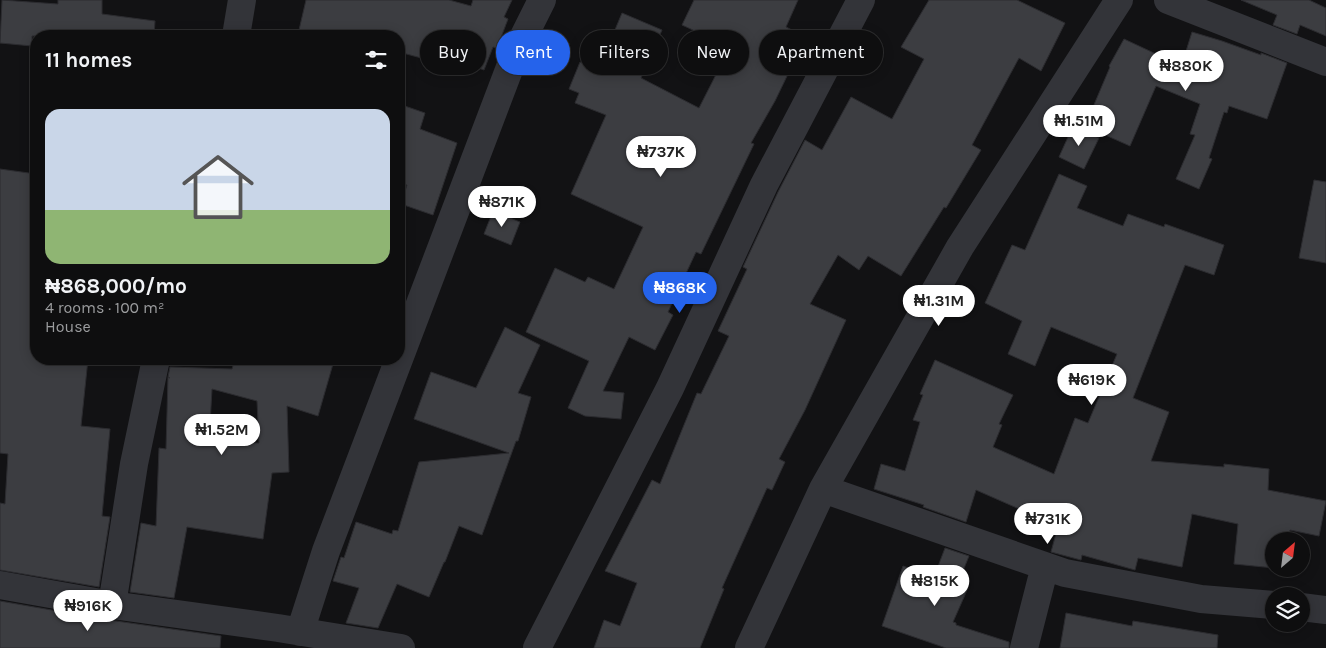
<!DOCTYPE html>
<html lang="en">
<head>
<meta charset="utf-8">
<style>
  :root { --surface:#0e0e0f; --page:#1c1c1d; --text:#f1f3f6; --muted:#9b9c9e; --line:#2e2e2f; --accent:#2563eb }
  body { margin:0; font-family:Karla,sans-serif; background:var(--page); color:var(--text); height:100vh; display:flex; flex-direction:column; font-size:19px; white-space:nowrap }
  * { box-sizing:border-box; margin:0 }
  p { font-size:16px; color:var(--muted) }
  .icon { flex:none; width:28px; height:28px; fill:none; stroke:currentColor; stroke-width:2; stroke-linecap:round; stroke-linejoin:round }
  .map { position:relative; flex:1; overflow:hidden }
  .sheet { position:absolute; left:30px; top:30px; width:375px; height:335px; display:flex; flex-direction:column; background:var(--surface); border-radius:20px; box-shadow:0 2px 12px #0003,0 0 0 1px var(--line) }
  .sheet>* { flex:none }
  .top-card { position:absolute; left:420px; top:30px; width:475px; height:45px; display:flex; gap:10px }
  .needle { width:32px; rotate:28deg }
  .fabs { position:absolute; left:1265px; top:532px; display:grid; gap:10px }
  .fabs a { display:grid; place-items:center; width:45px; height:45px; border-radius:50%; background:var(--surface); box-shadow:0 2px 12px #0003,0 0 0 1px var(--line); font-size:25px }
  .price { position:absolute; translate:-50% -42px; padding:0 11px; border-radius:18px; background:#fff; color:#222; font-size:16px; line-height:32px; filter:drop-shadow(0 1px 2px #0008) }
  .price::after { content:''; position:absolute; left:50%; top:30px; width:15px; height:11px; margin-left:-8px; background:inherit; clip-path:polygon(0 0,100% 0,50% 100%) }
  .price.active { background:var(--accent); color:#fff }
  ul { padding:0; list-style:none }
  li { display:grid; align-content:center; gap:10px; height:265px; padding:0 15px }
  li+li { border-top:1px solid var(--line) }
  li span { display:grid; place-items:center; height:155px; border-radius:15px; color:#555 }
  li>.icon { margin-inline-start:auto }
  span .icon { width:90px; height:90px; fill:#fffc; stroke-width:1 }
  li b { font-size:21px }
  h2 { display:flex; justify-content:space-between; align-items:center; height:60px; padding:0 15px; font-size:21px }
  .pill { padding:0 18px; border-radius:22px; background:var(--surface); box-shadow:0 2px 12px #0003,0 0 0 1px var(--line); font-size:18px; line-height:45px }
  .pill.active { background:var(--accent); color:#fff }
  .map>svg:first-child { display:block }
  .building { fill:#3c3d41; stroke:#2c2c30; fill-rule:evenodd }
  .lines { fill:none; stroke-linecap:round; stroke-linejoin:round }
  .street { stroke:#333439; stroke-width:28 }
</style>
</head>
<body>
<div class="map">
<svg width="1326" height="648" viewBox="0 0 1326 648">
  <rect width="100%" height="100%" fill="#121214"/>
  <path class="building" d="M 2,0 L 58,4 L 58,0 L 102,0 L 102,14 L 155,21 L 154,36 L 32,36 L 32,46 L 0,43 Z
    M 306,0 L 449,0 L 471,6 L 473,0 L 512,0 L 504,17 L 508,19 L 497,48 L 493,47 L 484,70 L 442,55 L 440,63 L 399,52 L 399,36 L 323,36 L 299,30 Z
    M 694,0 L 798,0 L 786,27 L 806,37 L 787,71 L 789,72 L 775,101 L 751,143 L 754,144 L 701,254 L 696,252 L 668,312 L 673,315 L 655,350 L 629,337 L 603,391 L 624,393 L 621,419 L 585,416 L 568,408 L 589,361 L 526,332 L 555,268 L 585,282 L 588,277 L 614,289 L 643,227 L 571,194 L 606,115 L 575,103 L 579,93 L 569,89 L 580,62 L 590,67 L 594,58 L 602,61 L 622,13 L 662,30 L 641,78 L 699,108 L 730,47 L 682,25 Z
    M 929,0 L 1017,0 L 1065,23 L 1041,71 L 1019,58 L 972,145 L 981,150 L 946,208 L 944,207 L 901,276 L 868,256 L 859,270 L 838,255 L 810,304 L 846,320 L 805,410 L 779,459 L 785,462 L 772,490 L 767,488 L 722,588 L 724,589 L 700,648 L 594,648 L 604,620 L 620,626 L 637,583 L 605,571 L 652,480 L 660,484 L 697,393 L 701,394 L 729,336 L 718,331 L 747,269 L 743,267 L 778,192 L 805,140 L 822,150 L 851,97 L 892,119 L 924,59 L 901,47 Z
    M 1241,0 L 1309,0 L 1326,8 L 1326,36 L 1300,25 L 1297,34 L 1273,25 L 1277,15 Z
    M 1192,32 L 1222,41 L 1261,55 L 1261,53 L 1287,63 L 1267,119 L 1229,106 L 1227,113 L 1224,112 L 1209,158 L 1212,159 L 1199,189 L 1176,179 L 1195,135 L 1190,134 L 1200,104 L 1156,86 L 1130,146 L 1085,126 L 1110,67 L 1109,66 L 1124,39 L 1171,61 L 1172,59 L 1182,64 Z
    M 399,104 L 425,113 L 420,129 L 457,143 L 433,215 L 401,204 L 407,185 L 399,184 Z
    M 1073,126 L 1099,138 L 1084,169 L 1059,157 Z
    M 0,169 L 36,174 L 36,359 L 88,359 L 81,426 L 110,429 L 102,516 L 110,517 L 99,587 L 0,570 L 0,503 L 5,504 L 8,454 L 0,453 Z
    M 1059,174 L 1087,186 L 1077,208 L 1123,226 L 1128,214 L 1164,227 L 1165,224 L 1224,245 L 1214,275 L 1185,265 L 1133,398 L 1169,412 L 1151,461 L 1224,467 L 1224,464 L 1269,469 L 1268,490 L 1326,501 L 1319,536 L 1290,530 L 1288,541 L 1274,541 L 1274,568 L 1234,564 L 1238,524 L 1192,514 L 1182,567 L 1138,558 L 1135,570 L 1082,555 L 1081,560 L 1051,552 L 1058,526 L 976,490 L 966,522 L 923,507 L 924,505 L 874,489 L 881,464 L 905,471 L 920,422 L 913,420 L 923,395 L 920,394 L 935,360 L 1013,395 L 999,424 L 1002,425 L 993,447 L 1054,474 L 1075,418 L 1088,423 L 1117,354 L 1051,327 L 1035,366 L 1008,354 L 1022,321 L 985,303 L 1012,245 L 1025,250 Z
    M 1314,180 L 1326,182 L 1326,263 L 1299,258 Z
    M 493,211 L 520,222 L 511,245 L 484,234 Z
    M 505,327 L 540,345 L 518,393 L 531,397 L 518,441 L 516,441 L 482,535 L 459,526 L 445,562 L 444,562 L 429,597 L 397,584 L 378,628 L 346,623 L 359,588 L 333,581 L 341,557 L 344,558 L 356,522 L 392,534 L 393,530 L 398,531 L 419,462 L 509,453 L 414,419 L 431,372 L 476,388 Z
    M 235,359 L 316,359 L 333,364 L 318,416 L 287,406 L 289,472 L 272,473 L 263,539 L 187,527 L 174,598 L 130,592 L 141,523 L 156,526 L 159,448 L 166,449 L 168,377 L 170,378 L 168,377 L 170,367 L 232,369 ZM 212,389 L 257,401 L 259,443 L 209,442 Z
    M 945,548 L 969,556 L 958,583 L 968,588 L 953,622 L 956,623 L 956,625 L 1009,642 L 1009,648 L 946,648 L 882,626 L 903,566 L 934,577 Z
    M 0,601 L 109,620 L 221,636 L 220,648 L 0,648 Z
    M 1066,613 L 1132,626 L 1133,621 L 1218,635 L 1217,648 L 1060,648 Z"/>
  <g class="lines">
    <path class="street" d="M 1168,0 L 1326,62
      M 236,36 L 242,0
      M 823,489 L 1065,573 L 1201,599 L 1274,605
      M 0,585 L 112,605 L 278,628 L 401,648
      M 112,605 L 134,464 L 156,359
      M 1301,607 L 1326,610
      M 300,632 L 326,551 L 515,54 L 542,0
      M 537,648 L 670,388 L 764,185 L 861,0
      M 749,648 L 823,489 L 960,247 L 1119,0
      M 1024,648 L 1045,566"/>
  </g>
</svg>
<div class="fabs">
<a><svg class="needle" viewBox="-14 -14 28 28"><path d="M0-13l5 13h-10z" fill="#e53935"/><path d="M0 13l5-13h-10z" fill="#9b9c9e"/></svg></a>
<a><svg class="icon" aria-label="layers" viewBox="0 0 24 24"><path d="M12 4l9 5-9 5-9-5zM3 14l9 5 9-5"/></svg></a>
</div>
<b class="price" style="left:1186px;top:92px">₦880K</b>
<b class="price" style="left:1079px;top:147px">₦1.51M</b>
<b class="price" style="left:661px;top:178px">₦737K</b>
<b class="price" style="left:502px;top:228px">₦871K</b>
<b class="price active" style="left:680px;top:314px">₦868K</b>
<b class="price" style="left:939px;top:327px">₦1.31M</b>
<b class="price" style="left:1092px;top:406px">₦619K</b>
<b class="price" style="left:222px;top:456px">₦1.52M</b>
<b class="price" style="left:1048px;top:545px">₦731K</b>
<b class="price" style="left:935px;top:607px">₦815K</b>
<b class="price" style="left:88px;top:632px">₦916K</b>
<div class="top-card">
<a class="pill">Buy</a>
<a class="pill active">Rent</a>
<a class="pill">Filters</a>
<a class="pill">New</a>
<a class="pill">Apartment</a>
</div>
<section class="sheet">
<h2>11 homes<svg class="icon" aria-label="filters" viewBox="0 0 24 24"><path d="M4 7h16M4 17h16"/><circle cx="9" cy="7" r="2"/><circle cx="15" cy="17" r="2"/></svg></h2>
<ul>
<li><span style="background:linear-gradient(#c9d6e8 65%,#8fb573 0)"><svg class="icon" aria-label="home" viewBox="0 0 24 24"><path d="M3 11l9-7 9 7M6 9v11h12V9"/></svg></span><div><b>₦868,000/mo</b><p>4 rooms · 100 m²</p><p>House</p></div></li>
</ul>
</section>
</div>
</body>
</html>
